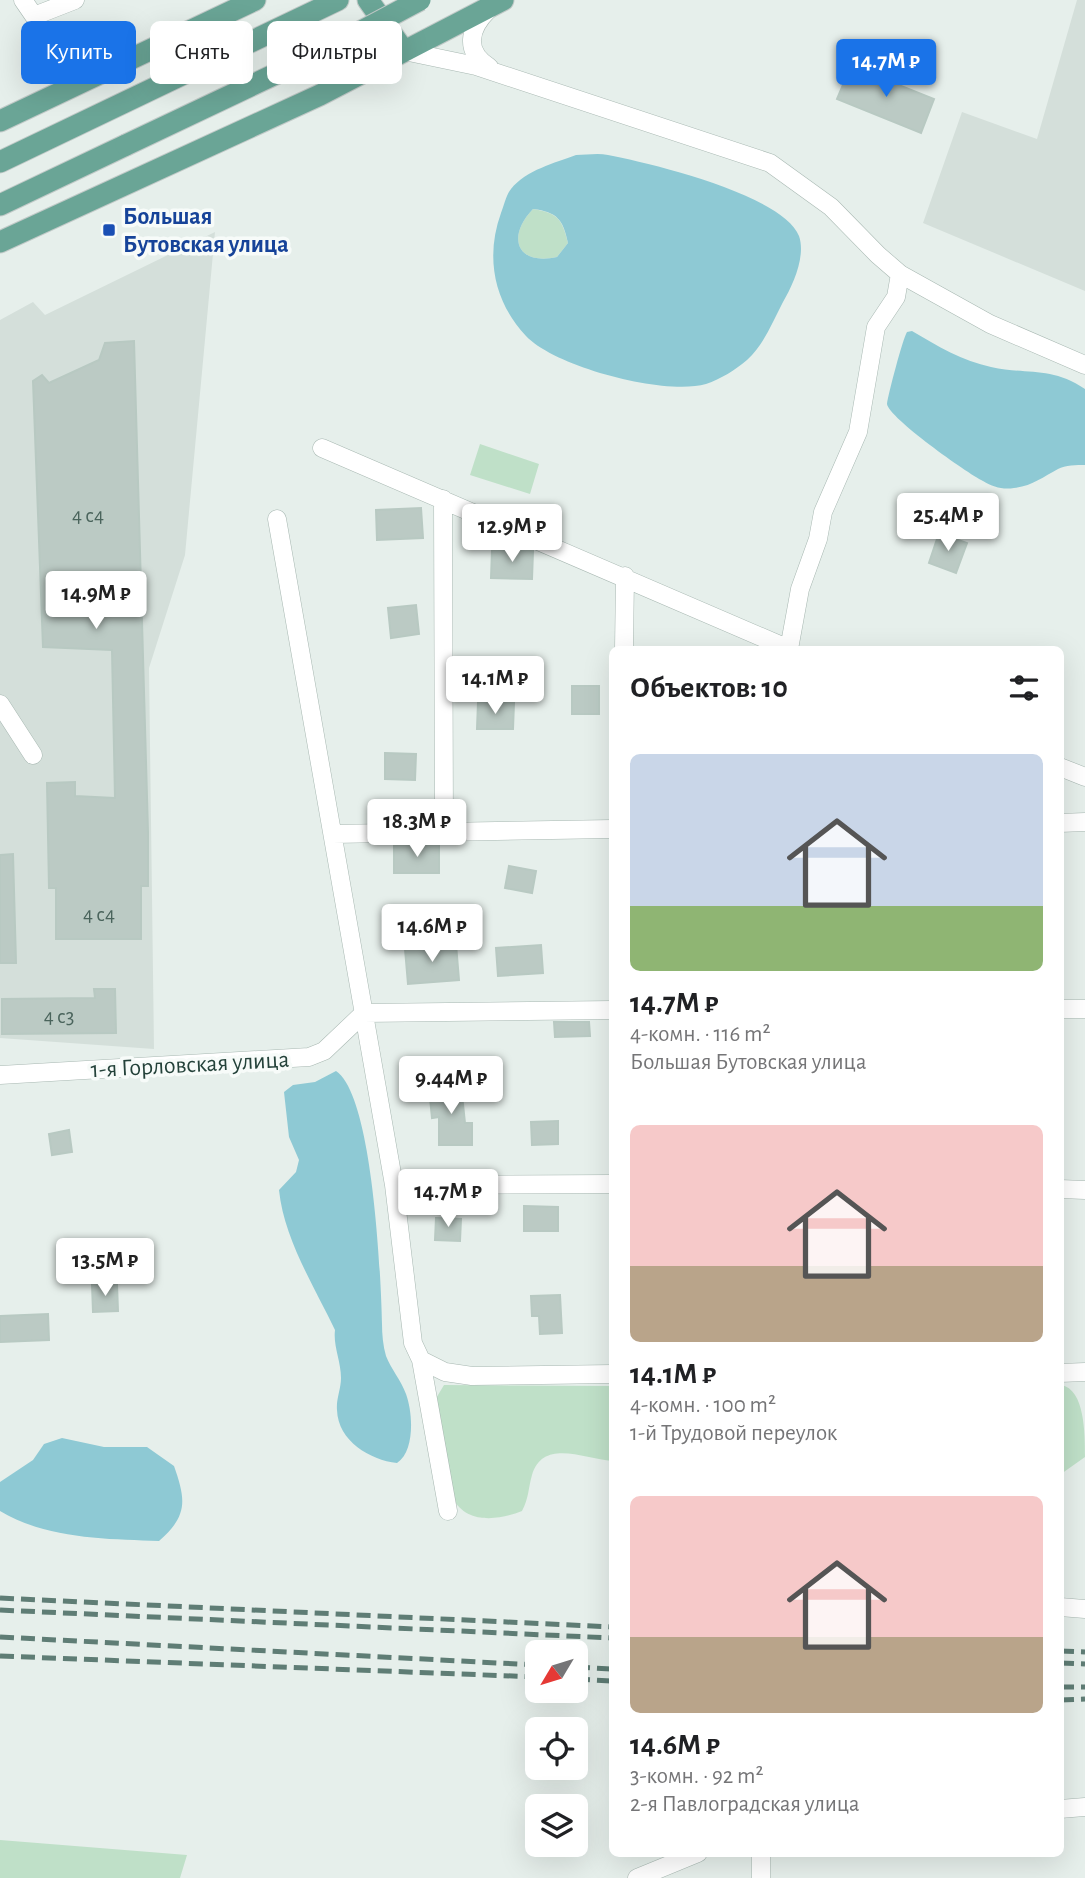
<!DOCTYPE html>
<html lang="ru">
<head>
<meta charset="utf-8">
<style>
  :root { --surface:#fff; --page:#f6f6f6; --text:#202124; --muted:#757577; --accent:#1a73e8 }
  body { margin:0; font-family:"Alegreya Sans",sans-serif; background:var(--page); color:var(--text); height:100vh; display:flex; flex-direction:column; font-size:26px; white-space:nowrap }
  * { box-sizing:border-box; margin:0 }
  p { font-size:23px; color:var(--muted) }
  .icon { flex:none; width:38px; height:38px; fill:none; stroke:currentColor; stroke-width:2; stroke-linecap:round; stroke-linejoin:round }
  .map { position:relative; flex:1; overflow:hidden }
  .drawer { position:absolute; left:609px; top:646px; width:455px; height:1211px; display:flex; flex-direction:column; background:var(--surface); border-radius:10px; box-shadow:0 7px 28px #0002 }
  .drawer>* { flex:none }
  .hud { position:absolute; left:21px; top:21px; width:483px; height:63px; display:flex; gap:14px }
  .needle { width:46px; rotate:232deg }
  .fabs { position:absolute; left:525px; top:1640px; display:grid; gap:14px }
  .fabs a { display:grid; place-items:center; width:63px; height:63px; border-radius:10px; background:var(--surface); box-shadow:0 7px 28px #0002; font-size:35px }
  .price { position:absolute; translate:-50% -60px; padding:0 16px; border-radius:7px; background:#fff; color:#222; font-size:23px; line-height:46px; filter:drop-shadow(0 2px 4px #0008) }
  .price::after { content:''; position:absolute; left:50%; top:42px; width:21px; height:16px; margin-left:-10px; background:inherit; clip-path:polygon(0 0,100% 0,50% 100%) }
  .price.on { background:var(--accent); color:#fff }
  ul { padding:0; list-style:none }
  li { display:grid; align-content:center; gap:14px; height:371px; padding:0 21px }
  li span { display:grid; place-items:center; height:217px; border-radius:10px; color:#555 }
  li>.icon { margin-inline-start:auto }
  span .icon { width:126px; height:126px; fill:#fffc; stroke-width:1 }
  li b { font-size:30px }
  h2 { display:flex; justify-content:space-between; align-items:center; height:84px; padding:0 21px; font-size:30px }
  .pill { padding:0 24px; border-radius:10px; background:var(--surface); box-shadow:0 7px 28px #0002; font-size:24px; line-height:63px }
  .pill.on { background:var(--accent); color:#fff }
  .map>svg:first-child { display:block }
  .built { fill:#d4dfda }
  .green { fill:#bfe0c8 }
  .water { fill:#8ec9d4; fill-rule:evenodd }
  .building { fill:#bbcac4; stroke:#b8c9c2; stroke-width:2 }
  .lines { fill:none; stroke-linecap:round; stroke-linejoin:round }
  .minor-casing { stroke:#a8b8b2; stroke-width:19 }
  .major-casing { stroke:#c2cac8; stroke-width:23 }
  .minor { stroke:#fff; stroke-width:18 }
  .major { stroke:#6aa596; stroke-width:21 }
  .rail { stroke:#5f7d75; stroke-width:5; stroke-dasharray:14 7; stroke-linecap:butt }
  .major-bridge-casing { stroke:#c2cac8; stroke-width:23; stroke-linecap:butt }
  .major-bridge { stroke:#6aa596; stroke-width:21 }
  .transit-dot { fill:#1a4fb4; stroke:#f7fbf9; stroke-width:2.5 }
  .labels { text-anchor:middle; stroke-width:7; stroke-linejoin:round; paint-order:stroke }
  .number-label { font-size:21px; fill:#4a645c }
  .transit-label { font-size:24px; font-weight:bold; fill:#164399; stroke:#f7fbf9; text-anchor:start }
  .street-label { font-size:24px; fill:#24423a; stroke:#f7fbf9 }
</style>
</head>
<body>
<div class="map">
<svg width="1085" height="1878" viewBox="0 0 1085 1878">
  <rect width="100%" height="100%" fill="#e6efeb"/>
  <path class="built" d="M 1077,0 L 1085,0 L 1085,291 L 923,223 L 962,112 L 1037,139 Z
    M 215,232 L 185,555 L 149,668 L 154,1049 L 0,1038 L 0,320 L 33,302 L 45,315 Z"/>
  <path class="green" d="M 533,209 C 558,213 562,219 568,243 L 557,257 C 517,266 506,237 533,209 Z
    M 480,444 L 539,464 L 530,494 L 470,475 Z
    M 444,1385 L 612,1386 L 612,1461 C 585,1459 543,1438 532,1475 C 528,1489 529,1498 522,1511 C 500,1520 466,1525 453,1498 C 445,1481 439,1422 435,1400 Z
    M 1061,1385 C 1085,1389 1085,1434 1085,1457 L 1061,1474 Z
    M 0,1840 L 187,1855 L 180,1878 L 0,1878 Z"/>
  <path class="water" d="M 576,155 C 586,155 598,153 608,155 C 650,163 783,195 799,236 C 806,256 793,285 783,302 C 773,321 764,345 747,360 C 735,370 721,379 706,384 C 665,396 555,367 526,336 C 494,302 485,257 501,213 C 504,206 506,195 511,189 C 526,170 555,163 576,155 ZM 533,209 C 557,212 563,219 568,243 L 557,257 C 517,266 506,237 533,209 Z
    M 912,331 C 937,346 963,361 991,367 C 1028,375 1051,366 1085,389 L 1085,465 C 1077,465 1065,465 1058,469 C 1043,477 1032,486 1014,488 C 1003,490 993,487 983,481 C 967,473 889,418 887,404 C 888,395 903,338 907,332 Z
    M 336,1071 C 373,1095 381,1278 382,1324 C 382,1334 383,1346 386,1356 C 391,1369 401,1380 406,1394 C 413,1413 415,1451 397,1463 C 370,1460 338,1441 337,1410 C 336,1399 341,1389 341,1378 C 341,1361 333,1346 335,1330 C 314,1286 284,1239 279,1190 L 296,1172 L 299,1160 L 289,1137 L 284,1092 L 293,1085 L 315,1082 Z
    M 62,1438 L 104,1447 L 147,1447 L 174,1466 C 186,1500 188,1516 159,1541 C 106,1539 47,1539 0,1511 L 0,1482 L 33,1460 L 44,1444 Z"/>
  <path class="building" d="M 851,66 L 934,99 L 921,133 L 837,99 Z
    M 134,341 L 148,832 L 148,886 L 141,886 L 141,939 L 56,939 L 56,888 L 49,888 L 47,783 L 75,782 L 75,796 L 115,798 L 112,650 L 43,647 L 33,381 L 42,375 L 49,383 L 99,360 L 105,343 Z
    M 421,508 L 423,538 L 377,540 L 376,510 Z
    M 939,533 L 967,543 L 956,573 L 929,563 Z
    M 492,550 L 533,551 L 532,579 L 491,578 Z
    M 416,605 L 419,634 L 391,638 L 388,608 Z
    M 572,686 L 599,686 L 599,714 L 572,714 Z
    M 478,702 L 514,703 L 513,729 L 477,729 Z
    M 385,753 L 416,754 L 415,780 L 385,779 Z
    M 439,844 L 439,873 L 394,873 L 394,845 Z
    M 13,854 L 16,963 L 0,963 L 0,855 Z
    M 509,866 L 536,871 L 532,893 L 505,888 Z
    M 456,944 L 459,980 L 408,984 L 405,949 Z
    M 541,945 L 543,973 L 498,976 L 496,948 Z
    M 94,989 L 115,989 L 116,1033 L 2,1034 L 2,999 L 95,998 Z
    M 554,1022 L 589,1022 L 590,1036 L 555,1037 Z
    M 461,1085 L 465,1123 L 472,1123 L 472,1145 L 439,1145 L 439,1117 L 432,1118 L 429,1088 Z
    M 558,1121 L 558,1144 L 532,1145 L 531,1122 Z
    M 69,1130 L 72,1152 L 52,1155 L 49,1134 Z
    M 524,1206 L 558,1207 L 558,1231 L 524,1231 Z
    M 436,1218 L 461,1219 L 460,1241 L 435,1240 Z
    M 92,1284 L 117,1284 L 118,1311 L 93,1312 Z
    M 560,1295 L 562,1333 L 540,1334 L 539,1316 L 532,1316 L 531,1296 Z
    M 48,1314 L 49,1340 L 0,1342 L 0,1316 Z"/>
  <g class="lines">
    <g class="minor-casing">
      <path id="minor" d="M 23,0 L 34,16 L 75,0
        M 488,10 C 469,29 464,51 489,67
        M 404,51 L 476,66 L 770,163 L 831,207 L 878,255 L 900,274 L 990,324 L 1085,365
        M 322,448 L 789,649
        M 443,499 L 444,831
        M 277,519 L 394,1185 L 413,1343 L 421,1360 L 448,1511
        M 624,649 L 625,576
        M 789,649 L 800,589 L 818,539 L 823,512 L 858,432 L 876,327 L 896,297 L 900,274
        M 0,704 L 33,755
        M 1060,767 L 1085,777
        M 1060,823 L 1085,822
        M 333,834 L 612,829
        M 1060,1009 L 1085,1009
        M 0,1075 L 309,1057 L 324,1051 L 364,1013 L 612,1010
        M 394,1185 L 612,1184
        M 1060,1189 L 1085,1190
        M 421,1360 L 445,1372 L 472,1376 L 612,1374
        M 1060,1373 L 1085,1372
        M 1060,1607 L 1085,1609
        M 1060,1809 L 1085,1807
        M 761,1853 L 761,1878
        M 637,1878 L 698,1853"/>
    </g>
    <g class="major-casing">
      <path id="major" d="M 368,0 L 404,51
        M 0,121 L 255,0
        M 0,162 L 338,0
        M 0,205 L 126,145
        M 0,242 L 320,95 L 503,0"/>
    </g>
    <use href="#minor" class="minor"/>
    <use href="#major" class="major"/>
    <path class="rail" d="M 0,1598 L 612,1627
      M 0,1610 L 612,1638
      M 0,1637 L 537,1665
      M 1060,1651 L 1085,1652
      M 0,1656 L 537,1677
      M 1060,1663 L 1085,1664
      M 576,1667 L 612,1669
      M 576,1679 L 612,1681
      M 1060,1687 L 1085,1687
      M 1060,1700 L 1085,1699"/>
    <g class="major-bridge-casing">
      <path id="major-bridge" d="M 126,145 L 324,51 L 420,0"/>
    </g>
    <use href="#major-bridge" class="major-bridge"/>
  </g>
  <rect class="transit-dot" x="102" y="223" width="14" height="14" rx="3.5"/>
  <g class="labels">
    <g class="number-label">
      <text x="88" y="522">4 с4</text>
      <text x="99" y="921">4 с4</text>
      <text x="59" y="1023">4 с3</text>
    </g>
    <g class="transit-label">
      <text x="123" y="224">Большая<tspan x="123" dy="28">Бутовская улица</tspan></text>
    </g>
    <g class="street-label">
      <text transform="translate(190 1064) rotate(-3)" y="8">1-я Горловская улица</text>
    </g>
  </g>
</svg>
<div class="fabs">
<a><svg class="needle" viewBox="-14 -14 28 28"><path d="M0-13l5 13h-10z" fill="#e53935"/><path d="M0 13l5-13h-10z" fill="#757577"/></svg></a>
<a><svg class="icon" aria-label="locate" viewBox="0 0 24 24"><circle cx="12" cy="12" r="6"/><path d="M12 2v4M12 18v4M2 12h4M18 12h4"/></svg></a>
<a><svg class="icon" aria-label="layers" viewBox="0 0 24 24"><path d="M12 4l9 5-9 5-9-5zM3 14l9 5 9-5"/></svg></a>
</div>
<b class="price on" style="left:886px;top:99px">14.7M ₽</b>
<b class="price" style="left:948px;top:553px">25.4M ₽</b>
<b class="price" style="left:512px;top:564px">12.9M ₽</b>
<b class="price" style="left:96px;top:631px">14.9M ₽</b>
<b class="price" style="left:495px;top:716px">14.1M ₽</b>
<b class="price" style="left:417px;top:859px">18.3M ₽</b>
<b class="price" style="left:432px;top:964px">14.6M ₽</b>
<b class="price" style="left:451px;top:1116px">9.44M ₽</b>
<b class="price" style="left:448px;top:1229px">14.7M ₽</b>
<b class="price" style="left:105px;top:1298px">13.5M ₽</b>
<div class="hud">
<a class="pill on">Купить</a>
<a class="pill">Снять</a>
<a class="pill">Фильтры</a>
</div>
<section class="drawer">
<h2>Объектов: 10<svg class="icon" aria-label="filters" viewBox="0 0 24 24"><path d="M4 7h16M4 17h16"/><circle cx="9" cy="7" r="2"/><circle cx="15" cy="17" r="2"/></svg></h2>
<ul>
<li><span style="background:linear-gradient(#c9d6e8 70%,#8fb573 0)"><svg class="icon" aria-label="home" viewBox="0 0 24 24"><path d="M3 11l9-7 9 7M6 9v11h12V9"/></svg></span><div><b>14.7M ₽</b><p>4-комн. · 116 m²</p><p>Большая Бутовская улица</p></div></li>
<li><span style="background:linear-gradient(#f6c9c9 65%,#b9a48a 0)"><svg class="icon" aria-label="home" viewBox="0 0 24 24"><path d="M3 11l9-7 9 7M6 9v11h12V9"/></svg></span><div><b>14.1M ₽</b><p>4-комн. · 100 m²</p><p>1-й Трудовой переулок</p></div></li>
<li><span style="background:linear-gradient(#f6c9c9 65%,#b9a48a 0)"><svg class="icon" aria-label="home" viewBox="0 0 24 24"><path d="M3 11l9-7 9 7M6 9v11h12V9"/></svg></span><div><b>14.6M ₽</b><p>3-комн. · 92 m²</p><p>2-я Павлоградская улица</p></div></li>
</ul>
</section>
</div>
</body>
</html>
